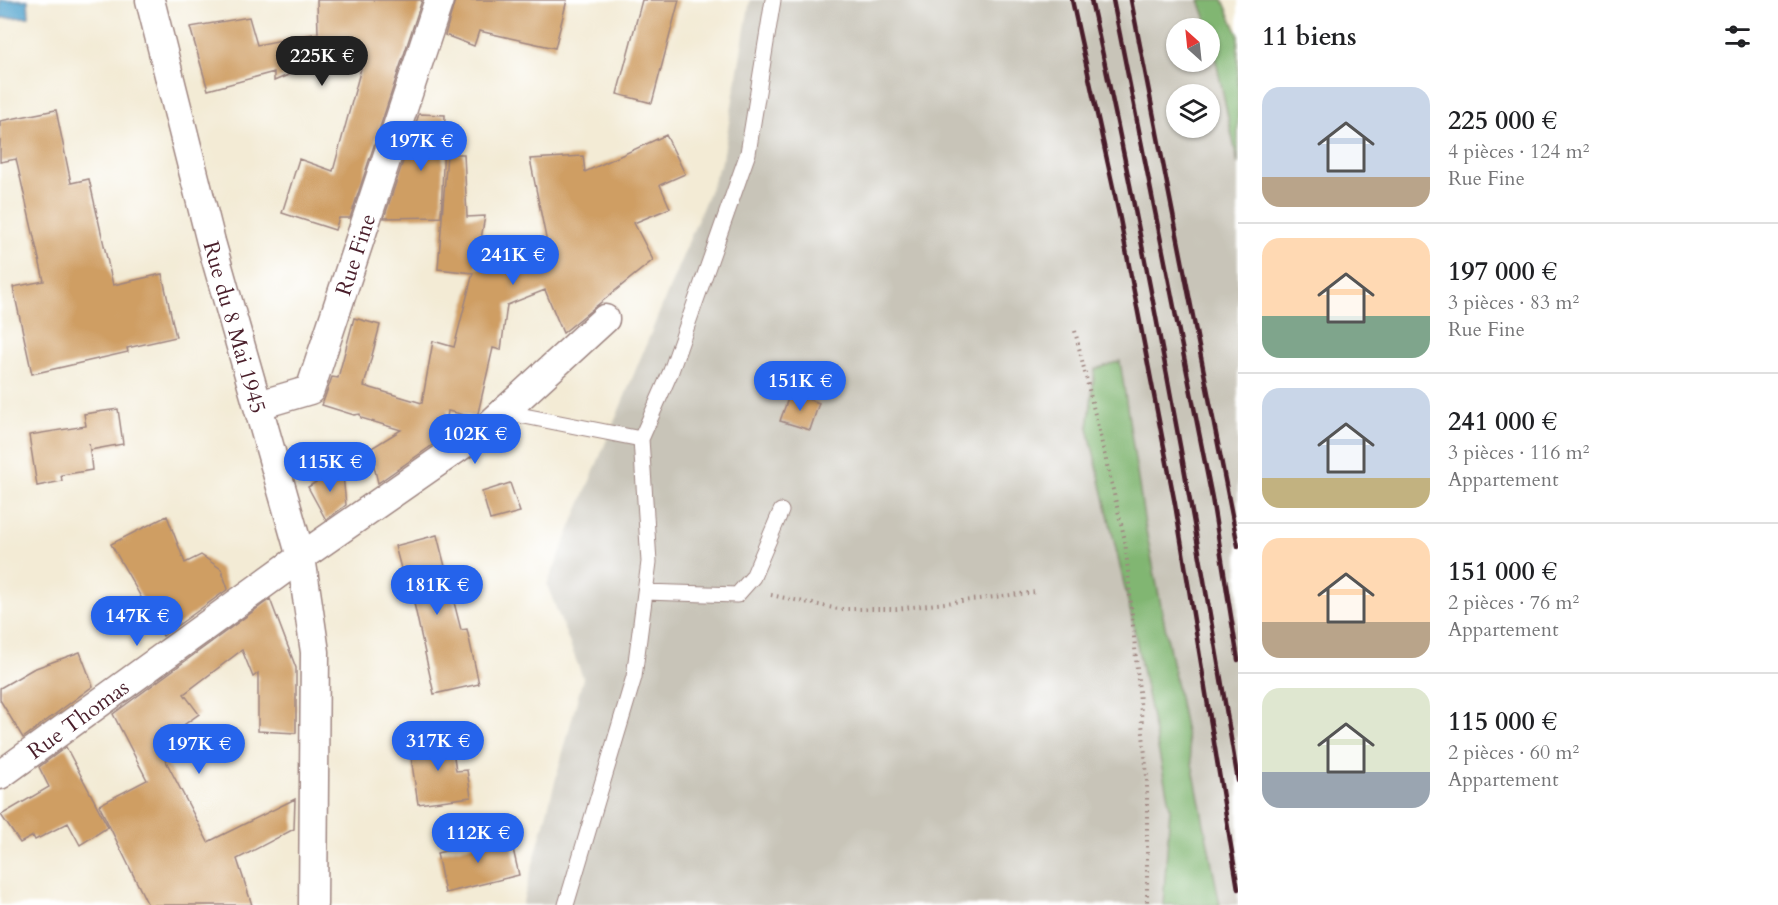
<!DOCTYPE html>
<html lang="fr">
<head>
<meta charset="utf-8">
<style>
  :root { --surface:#fff; --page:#f2f2f2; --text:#202124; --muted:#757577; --line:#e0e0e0; --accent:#2563eb }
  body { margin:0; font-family:Cardo,serif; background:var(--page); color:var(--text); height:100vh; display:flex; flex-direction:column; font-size:22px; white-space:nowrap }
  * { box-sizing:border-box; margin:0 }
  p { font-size:20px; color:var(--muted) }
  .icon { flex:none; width:33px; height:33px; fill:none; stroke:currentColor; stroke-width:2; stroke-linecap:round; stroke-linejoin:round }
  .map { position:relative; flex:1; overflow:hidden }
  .drawer { display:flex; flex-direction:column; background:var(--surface); width:540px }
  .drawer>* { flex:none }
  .needle { width:39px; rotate:333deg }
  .buttons { position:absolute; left:1166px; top:18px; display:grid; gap:12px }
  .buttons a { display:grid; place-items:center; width:54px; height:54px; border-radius:50%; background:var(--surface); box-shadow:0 2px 4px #0004; font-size:30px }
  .price { position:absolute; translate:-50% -51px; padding:0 14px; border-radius:21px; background:var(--accent); color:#fff; font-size:20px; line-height:39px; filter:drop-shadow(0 2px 3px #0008) }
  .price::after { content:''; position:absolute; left:50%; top:36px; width:18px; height:14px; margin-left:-9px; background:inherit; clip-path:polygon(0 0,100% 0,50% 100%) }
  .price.active { background:#222; color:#fff }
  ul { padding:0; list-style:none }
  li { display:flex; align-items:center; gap:18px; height:150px; padding:0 24px }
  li+li { border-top:2px solid var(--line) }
  li span { display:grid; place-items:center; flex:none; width:168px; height:120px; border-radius:18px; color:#555 }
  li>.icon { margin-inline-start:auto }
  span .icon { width:72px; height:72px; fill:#fffc; stroke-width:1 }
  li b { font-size:26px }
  h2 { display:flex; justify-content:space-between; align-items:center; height:72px; padding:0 24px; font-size:26px }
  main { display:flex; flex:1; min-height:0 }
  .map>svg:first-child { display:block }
  .industrial { fill:#c8c4b8; fill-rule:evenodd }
  .forest { fill:#81b672; stroke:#666a4e; stroke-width:1.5 }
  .water { fill:#53a4ce; stroke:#4e627c; stroke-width:1.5 }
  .building { fill:#cf9e64 }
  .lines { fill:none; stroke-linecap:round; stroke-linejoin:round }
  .lane-casing { stroke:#9e8580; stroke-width:17 }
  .street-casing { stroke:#9e8580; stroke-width:31 }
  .path { stroke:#9e8580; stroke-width:4; stroke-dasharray:1.5 4.5; stroke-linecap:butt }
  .lane { stroke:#fff; stroke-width:15 }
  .street { stroke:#fff; stroke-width:28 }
  .rail { stroke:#4a1f2b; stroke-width:4.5 }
  .labels { text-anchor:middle; stroke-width:5; stroke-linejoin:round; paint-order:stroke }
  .street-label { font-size:22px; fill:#4a1f2b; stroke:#fff }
</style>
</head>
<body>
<main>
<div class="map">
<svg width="1238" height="905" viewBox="0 0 1238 905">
  <rect width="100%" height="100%" fill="#fff"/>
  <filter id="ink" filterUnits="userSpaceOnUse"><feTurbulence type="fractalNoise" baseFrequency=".0167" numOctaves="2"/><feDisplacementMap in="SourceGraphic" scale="12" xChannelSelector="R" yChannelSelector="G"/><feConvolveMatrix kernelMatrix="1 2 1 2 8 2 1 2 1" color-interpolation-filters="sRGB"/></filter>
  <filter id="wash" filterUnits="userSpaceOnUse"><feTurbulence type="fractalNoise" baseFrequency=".008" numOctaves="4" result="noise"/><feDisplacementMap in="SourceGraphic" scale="24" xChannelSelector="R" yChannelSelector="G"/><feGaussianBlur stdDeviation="1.35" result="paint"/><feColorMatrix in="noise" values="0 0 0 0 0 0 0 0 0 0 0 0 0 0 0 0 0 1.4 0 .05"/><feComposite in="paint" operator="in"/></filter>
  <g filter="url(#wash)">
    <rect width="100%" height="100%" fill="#f3ebd5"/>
    <path class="industrial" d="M 750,0 L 1199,0 L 1208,28 L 1176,28 L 1176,62 L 1209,62 L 1209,33 L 1238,164 L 1238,905 L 522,905 L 583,678 L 547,585 L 723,158 ZM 1176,94 L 1209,94 L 1209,128 L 1176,128 Z"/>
    <path class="forest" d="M 1199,0 L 1223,0 L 1238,34 L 1238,164 L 1209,28 Z
      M 1120,361 L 1145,525 L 1220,905 L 1163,905 L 1170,808 L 1131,614 L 1088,428 L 1095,369 Z"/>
    <path class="water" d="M 0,0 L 28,0 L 29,17 L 0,18 Z"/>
    <g id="blocks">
      <path class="building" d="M 317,0 L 422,0 L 350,218 L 339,218 L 335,230 L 282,213 L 299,159 L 333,171 L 366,50 L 321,61 L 274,81 L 274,72 L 208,90 L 190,27 L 249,17 L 257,45 L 318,33 Z
        M 455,0 L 567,0 L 555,48 L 479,31 L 474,46 L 445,35 Z
        M 642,0 L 679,0 L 652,103 L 617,94 Z
        M 56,110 L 71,183 L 89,179 L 113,285 L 162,274 L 176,337 L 127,348 L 128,352 L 32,374 L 13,287 L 44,281 L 16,159 L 0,162 L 0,121 Z
        M 419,114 L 445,115 L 441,217 L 384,218 Z
        M 666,135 L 685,174 L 660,185 L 670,208 L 634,223 L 653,260 L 563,333 L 545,290 L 507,305 L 501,350 L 493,348 L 478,413 L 473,417 L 448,411 L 444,437 L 378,483 L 370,449 L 401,430 L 361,418 L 360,414 L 354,415 L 322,405 L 332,377 L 338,378 L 354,318 L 380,325 L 364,386 L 422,403 L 433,341 L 454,347 L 473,273 L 438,269 L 447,154 L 464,154 L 467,217 L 485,216 L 476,268 L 549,253 L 530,159 L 583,156 L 585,172 Z
        M 790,393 L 819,403 L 810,430 L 780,421 Z
        M 118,409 L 123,444 L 90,450 L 89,443 L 92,470 L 61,475 L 62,481 L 37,486 L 29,435 L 86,426 L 84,414 Z
        M 342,466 L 346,505 L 326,520 L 308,487 Z
        M 510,483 L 520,512 L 490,520 L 482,492 Z
        M 167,516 L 185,563 L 201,555 L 221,569 L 228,589 L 163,636 L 111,544 Z
        M 437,535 L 461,630 L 467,629 L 479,684 L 434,694 L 412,594 L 408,595 L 395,546 Z
        M 270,599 L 296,668 L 296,733 L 258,731 L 258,673 L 253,677 L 242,650 L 184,694 L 199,714 L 157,744 L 208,842 L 295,799 L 294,829 L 237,859 L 252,905 L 148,905 L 99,805 L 147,780 L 113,714 Z
        M 80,652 L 93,686 L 23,738 L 0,700 L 0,688 L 33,669 Z
        M 451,738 L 456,771 L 467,770 L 471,797 L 418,804 L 409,744 Z
        M 66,747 L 108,827 L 80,845 L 68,823 L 35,840 L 33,836 L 20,843 L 1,815 L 49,787 L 39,767 Z
        M 510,836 L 519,875 L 445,893 L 437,853 Z"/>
    </g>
  </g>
  <g filter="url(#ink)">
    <use href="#blocks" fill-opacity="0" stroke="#9e8580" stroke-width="1.5"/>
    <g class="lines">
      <g class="lane-casing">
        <path id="lane" d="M 504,412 L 641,439
          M 645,592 L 737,595 L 753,577 L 781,511
          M 566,905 L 634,677 L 649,562 L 641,439 L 671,371 L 748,153 L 773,0"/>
      </g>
      <g class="street-casing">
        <g id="street">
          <path id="s1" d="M 150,0 L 211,242 L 301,557 L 315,652 L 313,905"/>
          <path id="s2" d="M 259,405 L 310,390 L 439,0"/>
          <path id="s3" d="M 0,775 L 301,557 L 485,429 L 605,319"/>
        </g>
      </g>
      <path class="path" d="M 1075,331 L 1125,540 L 1147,777 L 1147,905
        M 771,595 L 838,609 L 896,609 L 1036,592"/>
      <use href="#lane" class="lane"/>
      <use href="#street" class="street"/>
      <path class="rail" d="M 1072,0 L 1120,219 L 1175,504 L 1238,889
        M 1091,0 C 1148,259 1195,519 1238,781
        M 1113,0 L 1212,498 L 1238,660
        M 1131,0 L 1238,546"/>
    </g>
  </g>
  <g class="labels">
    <g class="street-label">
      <text dy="8" stroke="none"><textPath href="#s2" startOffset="196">Rue Fine</textPath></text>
      <text dy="8" stroke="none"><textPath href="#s1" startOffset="338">Rue du 8 Mai 1945</textPath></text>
      <text dy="8" stroke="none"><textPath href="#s3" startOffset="96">Rue Thomas</textPath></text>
    </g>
  </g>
</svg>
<div class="buttons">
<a><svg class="needle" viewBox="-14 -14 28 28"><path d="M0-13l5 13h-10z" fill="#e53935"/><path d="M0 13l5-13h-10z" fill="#757577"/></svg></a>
<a><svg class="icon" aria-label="layers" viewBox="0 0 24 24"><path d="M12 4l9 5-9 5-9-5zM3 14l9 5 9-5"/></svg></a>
</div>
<b class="price active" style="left:322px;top:87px">225K €</b>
<b class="price" style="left:421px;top:172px">197K €</b>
<b class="price" style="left:513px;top:286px">241K €</b>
<b class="price" style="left:800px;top:412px">151K €</b>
<b class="price" style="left:475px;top:465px">102K €</b>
<b class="price" style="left:330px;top:493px">115K €</b>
<b class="price" style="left:437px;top:616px">181K €</b>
<b class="price" style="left:137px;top:647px">147K €</b>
<b class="price" style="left:438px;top:772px">317K €</b>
<b class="price" style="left:199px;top:775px">197K €</b>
<b class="price" style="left:478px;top:864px">112K €</b>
</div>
<section class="drawer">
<h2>11 biens<svg class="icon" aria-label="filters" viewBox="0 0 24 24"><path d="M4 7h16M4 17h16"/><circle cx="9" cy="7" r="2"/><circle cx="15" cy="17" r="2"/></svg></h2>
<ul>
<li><span style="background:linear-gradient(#c9d6e8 75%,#b9a48a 0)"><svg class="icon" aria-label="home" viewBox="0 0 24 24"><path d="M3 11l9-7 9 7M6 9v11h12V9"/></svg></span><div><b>225 000 €</b><p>4 pièces · 124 m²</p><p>Rue Fine</p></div></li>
<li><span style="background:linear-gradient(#ffd9b3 65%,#7fa58c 0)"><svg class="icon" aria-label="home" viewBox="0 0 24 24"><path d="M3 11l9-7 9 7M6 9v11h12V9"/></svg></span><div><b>197 000 €</b><p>3 pièces · 83 m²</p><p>Rue Fine</p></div></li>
<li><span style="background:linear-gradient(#c9d6e8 75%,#c2b280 0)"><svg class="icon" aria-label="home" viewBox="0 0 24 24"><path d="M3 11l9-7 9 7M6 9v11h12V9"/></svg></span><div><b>241 000 €</b><p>3 pièces · 116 m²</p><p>Appartement</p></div></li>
<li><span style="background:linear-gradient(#ffd9b3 70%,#b9a48a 0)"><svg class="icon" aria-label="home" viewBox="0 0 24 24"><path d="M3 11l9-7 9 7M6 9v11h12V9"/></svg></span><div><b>151 000 €</b><p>2 pièces · 76 m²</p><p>Appartement</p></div></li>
<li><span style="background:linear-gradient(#dfe7d0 70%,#9aa5b1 0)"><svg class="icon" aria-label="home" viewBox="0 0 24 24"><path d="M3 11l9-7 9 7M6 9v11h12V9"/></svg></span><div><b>115 000 €</b><p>2 pièces · 60 m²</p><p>Appartement</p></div></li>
</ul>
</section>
</main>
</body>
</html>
